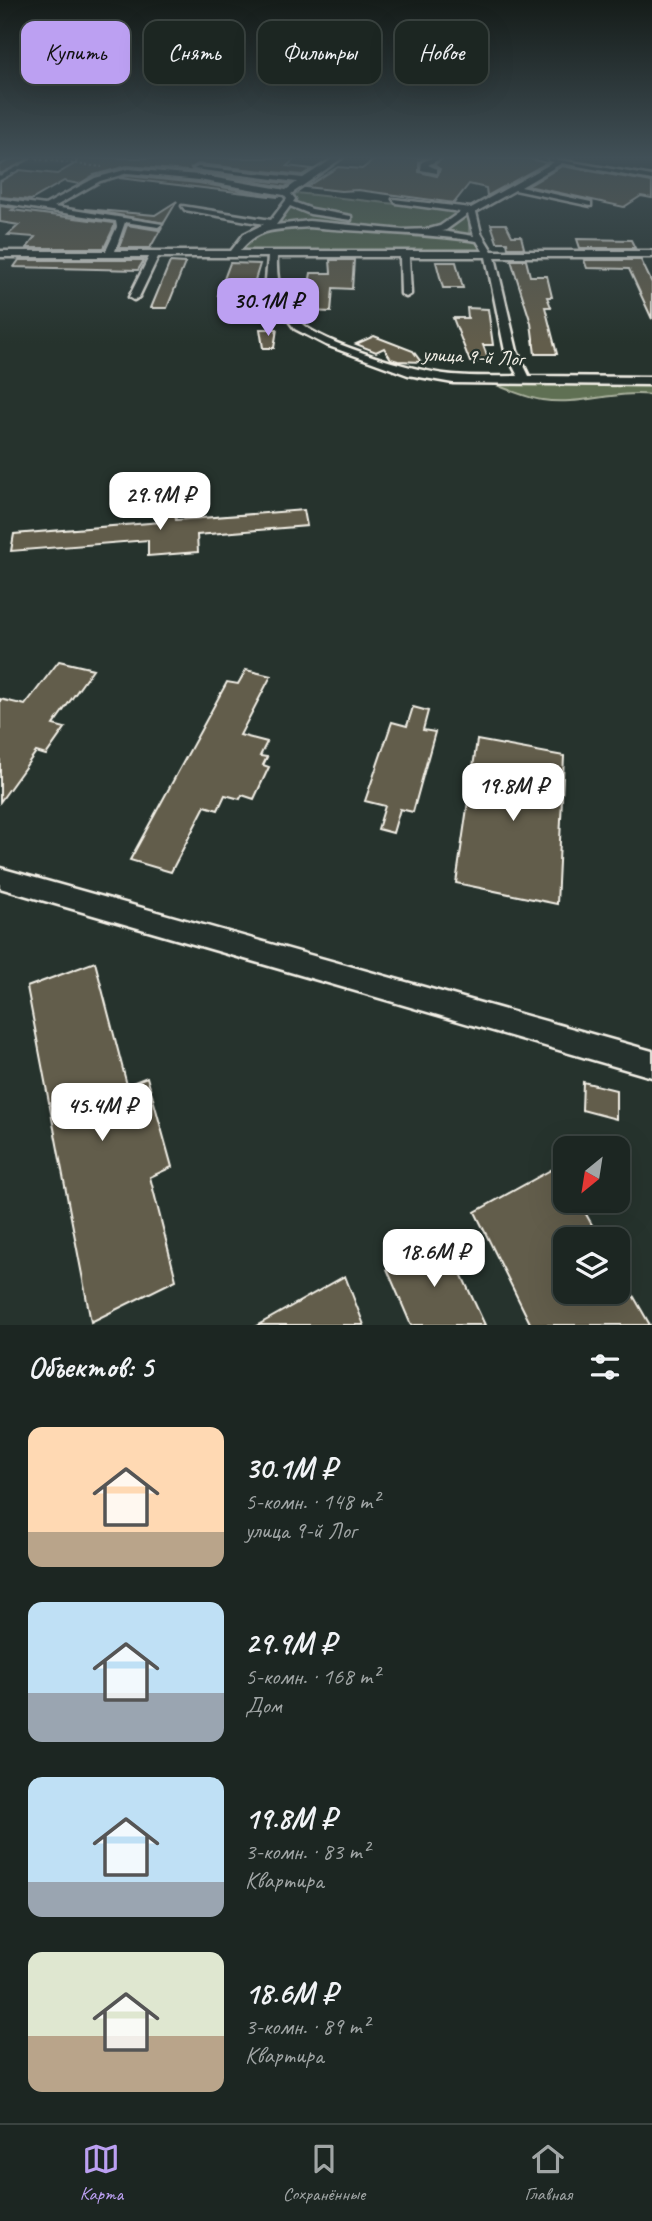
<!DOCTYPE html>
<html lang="ru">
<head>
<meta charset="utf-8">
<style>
  :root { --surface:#1c2622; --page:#29322f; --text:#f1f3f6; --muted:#a0a5a5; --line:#3a4340; --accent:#bca0f2 }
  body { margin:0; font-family:Caveat,sans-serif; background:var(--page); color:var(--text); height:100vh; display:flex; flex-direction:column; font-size:26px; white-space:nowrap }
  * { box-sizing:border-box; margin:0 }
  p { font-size:23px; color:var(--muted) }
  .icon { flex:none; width:38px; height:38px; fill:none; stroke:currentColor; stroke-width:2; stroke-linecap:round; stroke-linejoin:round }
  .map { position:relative; height:1325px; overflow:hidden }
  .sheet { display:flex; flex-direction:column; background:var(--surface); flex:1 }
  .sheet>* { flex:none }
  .guide { position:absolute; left:21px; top:21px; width:611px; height:63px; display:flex; gap:14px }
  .needle { width:46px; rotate:210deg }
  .buttons { position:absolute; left:553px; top:1136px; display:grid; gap:14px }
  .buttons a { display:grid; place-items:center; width:77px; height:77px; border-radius:14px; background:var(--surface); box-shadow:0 7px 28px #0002,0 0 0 2px var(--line); font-size:35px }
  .price { position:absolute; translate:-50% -60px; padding:0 16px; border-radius:14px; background:#fff; color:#222; font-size:23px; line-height:46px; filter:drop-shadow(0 2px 4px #0008) }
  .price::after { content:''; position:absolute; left:50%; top:42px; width:21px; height:16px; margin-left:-10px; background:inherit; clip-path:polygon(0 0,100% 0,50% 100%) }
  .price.on { background:var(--accent); color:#111 }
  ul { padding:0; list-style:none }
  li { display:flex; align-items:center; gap:21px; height:175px; padding:0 28px }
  li span { display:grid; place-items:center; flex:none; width:196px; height:140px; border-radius:14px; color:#555 }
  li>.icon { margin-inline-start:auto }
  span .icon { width:84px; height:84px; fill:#fffc; stroke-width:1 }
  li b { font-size:30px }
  h2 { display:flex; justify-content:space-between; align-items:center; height:84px; padding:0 28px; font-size:30px }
  .pill { padding:0 24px; border-radius:14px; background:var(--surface); box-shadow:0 7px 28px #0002,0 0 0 2px var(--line); font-size:24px; line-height:63px }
  .pill.on { background:var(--accent); color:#111 }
  .tabs { display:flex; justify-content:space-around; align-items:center; height:98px; border-top:2px solid var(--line); background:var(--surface); font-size:19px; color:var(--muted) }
  .tabs a { display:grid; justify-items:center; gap:4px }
  .tabs .on { color:var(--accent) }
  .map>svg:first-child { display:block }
  .green { fill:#5e7052; stroke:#a9b09d; stroke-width:2 }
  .building { fill:#625d4b; stroke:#f4f1e8; stroke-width:2 }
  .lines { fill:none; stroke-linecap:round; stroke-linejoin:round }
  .minor-casing { stroke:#f4f1e8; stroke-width:5 }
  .major-casing { stroke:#f4f1e8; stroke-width:5 }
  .path { stroke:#f4f1e8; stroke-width:2; stroke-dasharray:2.5 2.5; stroke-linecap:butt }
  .minor { fill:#26332d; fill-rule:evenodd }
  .major { fill:#716e59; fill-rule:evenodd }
  .labels { text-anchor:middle; stroke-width:5; stroke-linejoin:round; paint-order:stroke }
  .far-street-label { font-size:21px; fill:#f4f1e8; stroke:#26332d }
</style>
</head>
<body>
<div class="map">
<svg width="652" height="1325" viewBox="0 0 652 1325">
  <rect width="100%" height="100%" fill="#26332d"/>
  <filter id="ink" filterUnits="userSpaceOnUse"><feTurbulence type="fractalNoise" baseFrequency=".0143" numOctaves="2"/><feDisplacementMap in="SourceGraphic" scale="14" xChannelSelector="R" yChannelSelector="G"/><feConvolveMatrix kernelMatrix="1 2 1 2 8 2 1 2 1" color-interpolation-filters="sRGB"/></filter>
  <g filter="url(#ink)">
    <path class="green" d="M 296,193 L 459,211 L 469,214 L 469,234 L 484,252 L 239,250 L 238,247 L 287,211 Z
      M 484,380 L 623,382 L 652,386 L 652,395 C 615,390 579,406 542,400 C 523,397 502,387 484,380 Z"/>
    <path class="building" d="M 77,158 L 296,158 L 287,166 L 312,169 L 302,175 L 198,164 L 191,168 L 194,172 L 290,184 L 285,187 L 199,172 L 127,166 L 94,175 L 79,184 L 64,181 L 31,200 L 0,197 L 0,181 L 20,170 L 57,174 L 76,163 Z
      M 387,158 L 426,158 L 419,162 L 419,172 L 437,176 L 440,169 L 434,165 L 443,158 L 527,158 L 547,163 L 487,196 L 486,188 L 469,184 L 454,203 L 358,190 L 341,191 L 306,187 L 338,167 L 362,169 L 375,159 Z
      M 562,166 L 652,182 L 652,198 L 641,196 L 624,207 L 528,186 Z
      M 128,176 L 199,183 L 278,197 L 119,178 Z
      M 177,201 L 164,223 L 85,209 L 155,215 Z
      M 0,206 L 15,208 L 12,210 L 114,223 L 114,227 L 104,248 L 27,248 L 35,237 L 8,235 L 19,225 L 0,222 Z
      M 491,224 L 506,224 L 512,236 L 521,236 L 524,248 L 508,248 L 507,242 L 497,242 Z
      M 127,225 L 158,230 L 162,227 L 150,248 L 119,248 Z
      M 577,239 L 631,240 L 635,248 L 580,248 Z
      M 19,260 L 144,260 L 138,270 L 14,267 Z
      M 330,260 L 354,260 L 352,289 L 333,288 L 331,312 L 311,311 L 313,295 L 307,294 L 311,273 L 331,273 Z
      M 511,260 L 526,260 L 530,276 L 547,276 L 552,297 L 547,297 L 551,307 L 545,307 L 557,354 L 535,354 L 531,323 Z
      M 584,260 L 641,260 L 652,283 L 652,319 L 629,269 L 587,268 Z
      M 170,262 L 185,263 L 167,308 L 151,308 Z
      M 436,262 L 456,262 L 463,288 L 443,288 Z
      M 230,263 L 260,264 L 250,296 L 218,295 Z
      M 467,308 L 488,309 L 493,345 L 483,345 L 489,361 L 470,362 L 453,318 L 468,318 Z
      M 260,329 L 277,329 L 274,348 L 263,348 Z
      M 374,336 L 413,351 L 421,362 L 398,361 L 391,359 L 384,348 L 376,352 L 356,344 Z
      M 304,510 L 307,526 L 197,535 L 198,552 L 148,556 L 148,540 L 11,551 L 14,534 L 161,522 L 161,515 L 175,514 L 176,520 Z
      M 59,661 L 93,669 L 53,725 L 65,728 L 46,755 L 36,752 L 0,802 L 0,699 L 25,705 Z
      M 246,670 L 271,676 L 240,735 L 267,742 L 260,756 L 267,757 L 263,765 L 269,767 L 254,799 L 242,795 L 240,799 L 225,795 L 218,810 L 205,806 L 171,872 L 130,860 L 227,682 L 238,684 Z
      M 413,707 L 428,711 L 423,730 L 435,732 L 413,812 L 400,809 L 393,833 L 378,829 L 385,806 L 365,801 L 392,722 L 407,726 Z
      M 477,740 L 564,756 L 557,904 L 456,883 Z
      M 95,962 L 127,1085 L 147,1077 L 172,1167 L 150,1177 L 176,1280 L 91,1322 L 27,987 Z
      M 583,1082 L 616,1090 L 616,1119 L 582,1110 Z
      M 558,1166 L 565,1179 L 565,1200 L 578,1200 L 600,1239 L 565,1239 L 565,1292 L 618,1292 L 618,1269 L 650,1325 L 531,1325 L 475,1212 Z
      M 444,1237 L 485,1325 L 411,1325 L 387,1269 Z
      M 345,1276 L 364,1325 L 258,1325 Z"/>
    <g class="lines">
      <g class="minor-casing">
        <path id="minor" d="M 334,158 L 342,158 L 291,194 L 295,199 L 293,202 L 312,209 L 351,216 L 351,220 L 310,214 L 290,206 L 276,225 L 309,221 L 403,230 L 429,229 L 440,226 L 460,212 L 396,203 L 393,199 L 471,208 L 554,162 L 549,161 L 549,158 L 652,176 L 652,180 L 562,163 L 521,187 L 591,202 L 591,206 L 515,190 L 476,212 L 481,233 L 492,251 L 652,251 L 652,257 L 495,257 L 517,351 L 529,376 L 652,377 L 652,385 L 453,383 L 408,375 L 326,345 L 295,329 L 279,308 L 266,280 L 268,257 L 158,257 L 139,297 L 134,300 L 129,297 L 149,257 L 0,257 L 0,251 L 106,251 L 117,227 L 116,221 L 0,203 L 0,199 L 45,205 L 95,178 L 128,169 L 199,175 L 286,190 L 297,182 L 194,169 L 198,167 L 303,178 ZM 128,173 L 199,180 L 284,195 L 287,199 L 271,220 L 182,206 L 185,210 L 264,224 L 244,234 L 231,251 L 115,251 L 125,222 L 158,227 L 162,224 L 54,207 L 100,181 ZM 468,214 L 474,236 L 442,231 L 446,230 ZM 309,227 C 365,232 422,233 477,241 L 483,251 L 240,251 C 259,226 280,230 309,227 ZM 277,257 L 400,257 L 401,294 L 406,297 L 411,294 L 409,257 L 486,257 L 505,351 L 518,376 C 496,376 475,377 453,375 C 421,373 326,345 302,324 C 282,307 276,282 277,257 Z
          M 432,158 L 441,158 L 428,165 L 437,169 L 437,173 L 421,170 L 422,162 Z
          M 0,868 L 652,1051 L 652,1077 L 0,888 Z"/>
      </g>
      <g class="major-casing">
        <path id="major" d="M 17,158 L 29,158 L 0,173 L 0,166 Z"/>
      </g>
      <path class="path" d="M 36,159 L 102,167"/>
      <use href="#minor" class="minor"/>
      <use href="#major" class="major"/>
    </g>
  </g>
  <linearGradient id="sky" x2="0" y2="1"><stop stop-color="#151c19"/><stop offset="0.46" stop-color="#415057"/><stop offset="1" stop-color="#415057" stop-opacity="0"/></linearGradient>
  <rect width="652" height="343" fill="url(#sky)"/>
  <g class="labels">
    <g class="far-street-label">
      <text transform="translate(473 356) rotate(3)" y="7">улица 9-й Лог</text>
    </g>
  </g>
</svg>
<div class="buttons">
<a><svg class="needle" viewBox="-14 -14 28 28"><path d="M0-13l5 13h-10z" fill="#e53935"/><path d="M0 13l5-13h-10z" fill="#a0a5a5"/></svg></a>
<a><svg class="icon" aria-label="layers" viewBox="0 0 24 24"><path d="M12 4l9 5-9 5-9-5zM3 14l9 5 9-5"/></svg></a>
</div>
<b class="price on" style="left:268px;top:338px">30.1M ₽</b>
<b class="price" style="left:160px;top:532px">29.9M ₽</b>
<b class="price" style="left:513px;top:823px">19.8M ₽</b>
<b class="price" style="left:102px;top:1143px">45.4M ₽</b>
<b class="price" style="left:434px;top:1289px">18.6M ₽</b>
<div class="guide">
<a class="pill on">Купить</a>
<a class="pill">Снять</a>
<a class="pill">Фильтры</a>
<a class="pill">Новое</a>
</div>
</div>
<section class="sheet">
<h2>Объектов: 5<svg class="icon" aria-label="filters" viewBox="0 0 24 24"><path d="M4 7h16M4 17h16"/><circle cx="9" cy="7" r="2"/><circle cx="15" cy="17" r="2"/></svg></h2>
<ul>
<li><span style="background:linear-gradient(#ffd9b3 75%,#b9a48a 0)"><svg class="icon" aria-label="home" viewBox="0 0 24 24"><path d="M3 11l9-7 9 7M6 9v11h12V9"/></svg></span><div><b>30.1M ₽</b><p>5-комн. · 148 m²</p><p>улица 9-й Лог</p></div></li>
<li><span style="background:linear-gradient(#bfe0f5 65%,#9aa5b1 0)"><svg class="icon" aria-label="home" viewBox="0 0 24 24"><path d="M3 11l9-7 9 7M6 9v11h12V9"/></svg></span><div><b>29.9M ₽</b><p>5-комн. · 168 m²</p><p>Дом</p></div></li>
<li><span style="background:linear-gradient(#bfe0f5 75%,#9aa5b1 0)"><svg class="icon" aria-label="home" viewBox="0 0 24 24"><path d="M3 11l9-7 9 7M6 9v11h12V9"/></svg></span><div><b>19.8M ₽</b><p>3-комн. · 83 m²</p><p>Квартира</p></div></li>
<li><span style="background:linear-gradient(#dfe7d0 60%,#b9a48a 0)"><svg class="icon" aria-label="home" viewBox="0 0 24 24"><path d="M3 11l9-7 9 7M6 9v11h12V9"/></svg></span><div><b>18.6M ₽</b><p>3-комн. · 89 m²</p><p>Квартира</p></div></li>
</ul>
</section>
<nav class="tabs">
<a class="on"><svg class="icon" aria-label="map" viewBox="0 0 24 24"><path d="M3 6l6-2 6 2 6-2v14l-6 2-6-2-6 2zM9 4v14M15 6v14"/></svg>Карта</a>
<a><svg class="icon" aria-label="saved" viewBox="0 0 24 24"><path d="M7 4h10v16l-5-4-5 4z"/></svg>Сохранённые</a>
<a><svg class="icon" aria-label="home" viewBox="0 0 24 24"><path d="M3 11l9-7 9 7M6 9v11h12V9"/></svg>Главная</a>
</nav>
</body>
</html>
